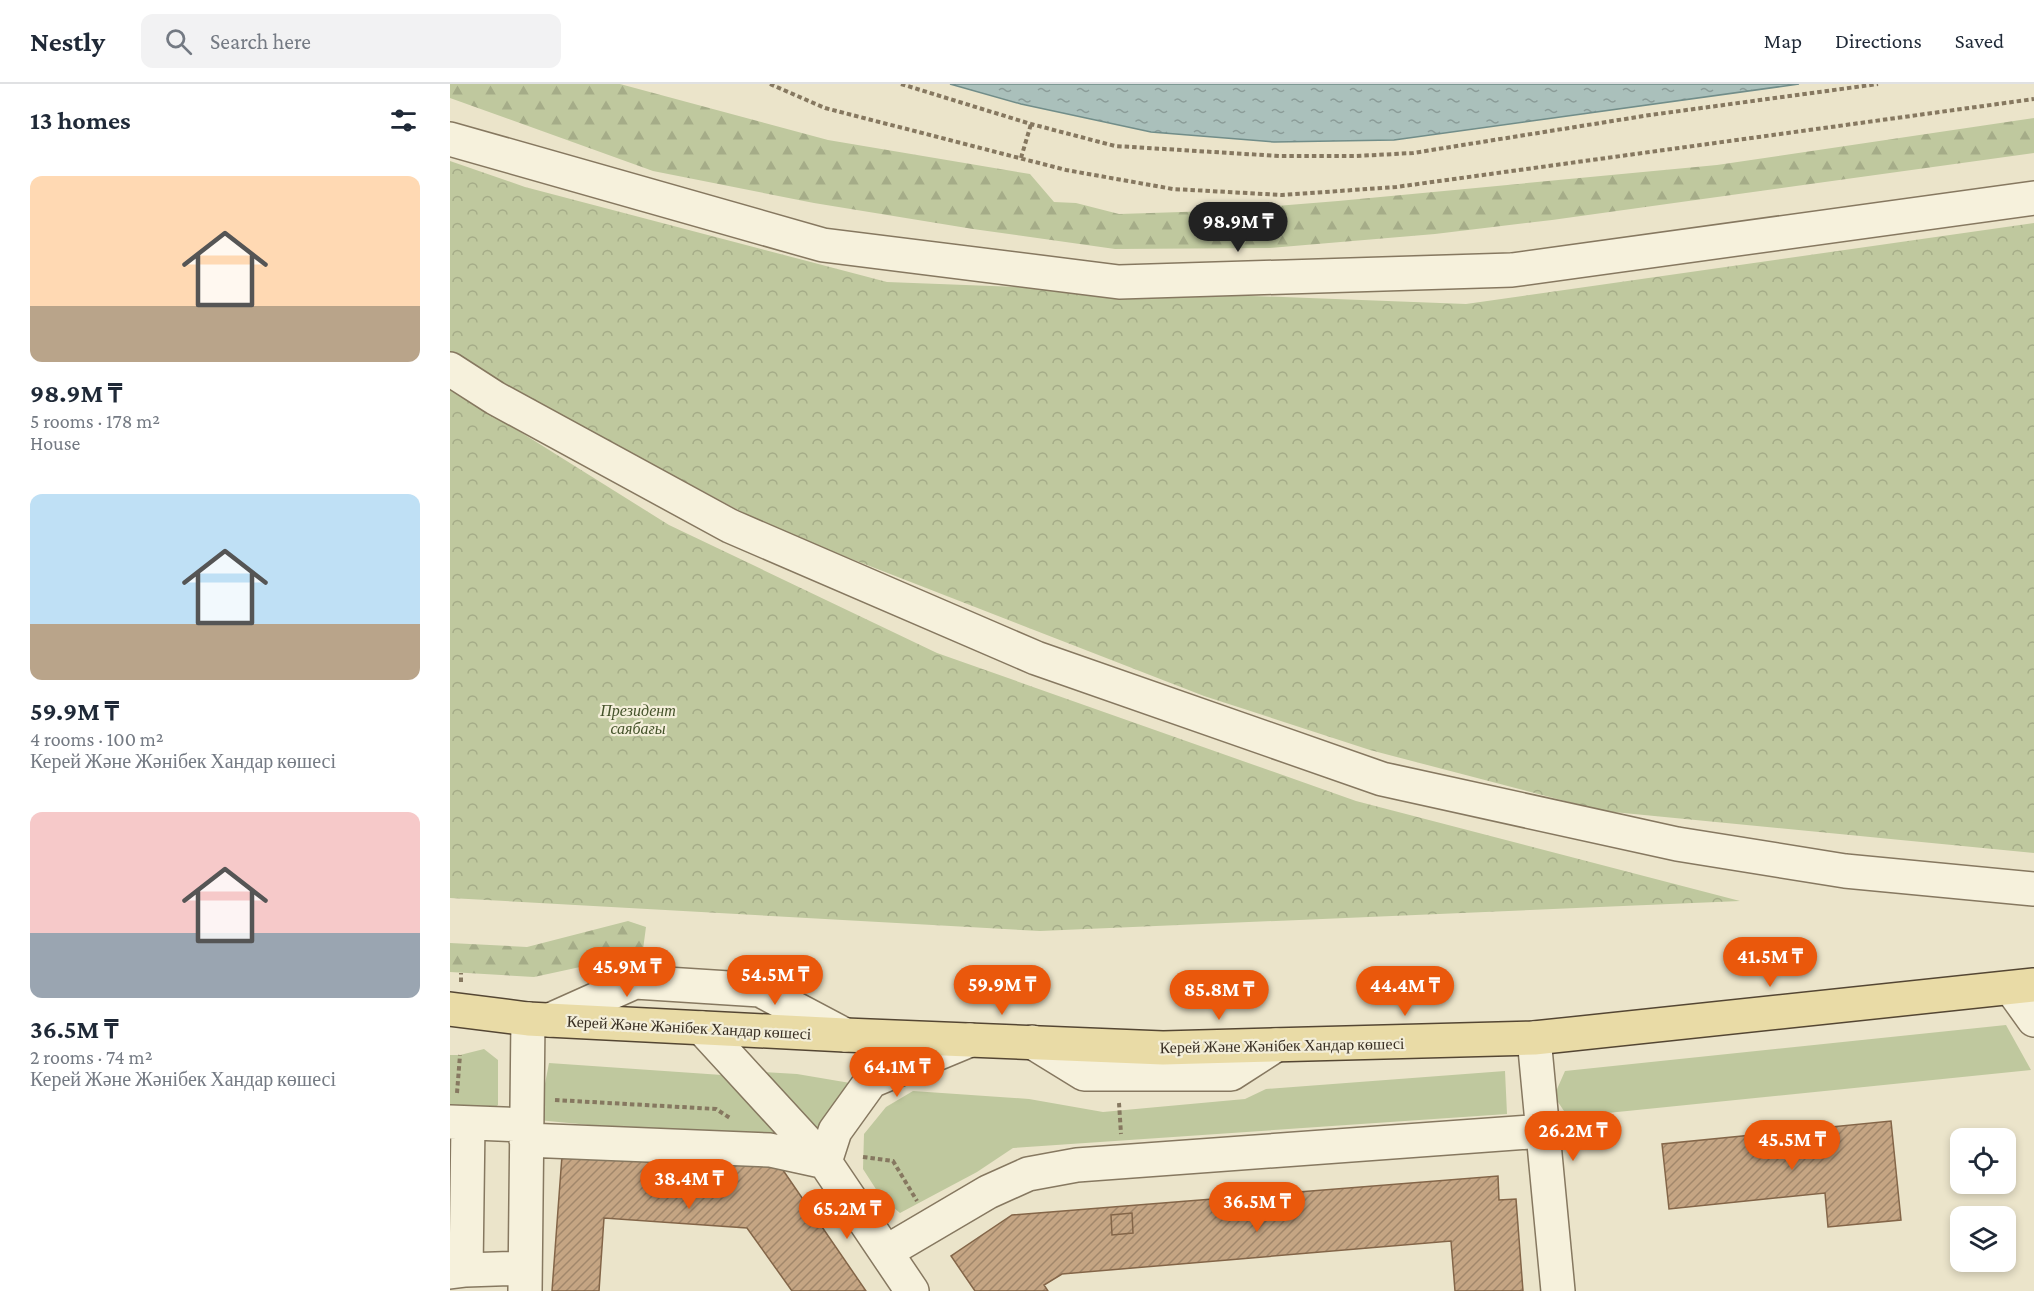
<!DOCTYPE html>
<html lang="en">
<head>
<meta charset="utf-8">
<style>
  :root { --surface:#fff; --page:#f2f2f3; --text:#1f2937; --muted:#747a83; --line:#e0e1e3; --accent:#ea580c }
  body { margin:0; font-family:"Crimson Pro",serif; background:var(--page); color:var(--text); height:100vh; display:flex; flex-direction:column; font-size:22px; white-space:nowrap }
  * { box-sizing:border-box; margin:0 }
  p { font-size:20px; color:var(--muted) }
  .icon { flex:none; width:33px; height:33px; fill:none; stroke:currentColor; stroke-width:2; stroke-linecap:round; stroke-linejoin:round }
  .map { position:relative; flex:1; overflow:hidden }
  .details { display:flex; flex-direction:column; background:var(--surface); width:450px }
  .details>* { flex:none }
  .controls { position:absolute; left:1500px; top:1044px; display:grid; gap:12px }
  .controls a { display:grid; place-items:center; width:66px; height:66px; border-radius:12px; background:var(--surface); box-shadow:0 3px 9px #0003; font-size:30px }
  .price { position:absolute; translate:-50% -51px; padding:0 14px; border-radius:21px; background:var(--accent); color:#fff; font-size:20px; line-height:39px; filter:drop-shadow(0 2px 3px #0008) }
  .price::after { content:''; position:absolute; left:50%; top:36px; width:18px; height:14px; margin-left:-9px; background:inherit; clip-path:polygon(0 0,100% 0,50% 100%) }
  .price.current { background:#222; color:#fff }
  ul { padding:0; list-style:none }
  li { display:grid; align-content:center; gap:12px; height:318px; padding:0 30px }
  li span { display:grid; place-items:center; height:186px; border-radius:12px; color:#555 }
  li>.icon { margin-inline-start:auto }
  span .icon { width:108px; height:108px; fill:#fffc; stroke-width:1 }
  li b { font-size:26px }
  h2 { display:flex; justify-content:space-between; align-items:center; height:72px; padding:0 30px; font-size:26px }
  header { display:flex; align-items:center; gap:36px; box-sizing:border-box; height:84px; padding:0 30px; background:var(--surface); border-bottom:2px solid var(--line) }
  header strong { font-size:28px }
  nav { display:flex; gap:33px; margin-inline-start:auto; font-size:21px }
  .search { width:420px; height:54px; background:var(--page); display:flex; align-items:center; gap:15px; box-sizing:border-box; padding:0 21px; border-radius:12px; color:var(--muted); font-size:22px }
  main { display:flex; flex:1; min-height:0 }
  .map>svg:first-child { display:block }
  .grass { fill:#bfc89e }
  .forest { fill:url(#forest-firs) }
  .park { fill:url(#park-crowns) }
  .water { fill:url(#water-ripples); stroke:#718d89; stroke-width:1.5 }
  .building { fill:url(#building-hatch); stroke:#836548; stroke-width:1.5 }
  .lines { fill:none; stroke-linecap:round; stroke-linejoin:round }
  .minor-casing { stroke:#867860; stroke-width:36 }
  .major-casing { stroke:#544633; stroke-width:36 }
  .path { stroke:#867860; stroke-width:4; stroke-dasharray:4.5 3; stroke-linecap:butt }
  .minor { stroke:#f6f1dc; stroke-width:33 }
  .major { stroke:#e9dba6; stroke-width:33 }
  .labels { text-anchor:middle; stroke-width:4.5; stroke-linejoin:round; paint-order:stroke }
  .park-label { font-size:16px; font-style:italic; fill:#44522a; stroke:#f3eed9 }
  .street-label { font-size:16px; fill:#382e22; stroke:#f3eed9 }
</style>
</head>
<body>
<header>
<strong>Nestly</strong>
<div class="search"><svg class="icon" aria-label="search" viewBox="0 0 24 24"><circle cx="10" cy="10" r="6"/><path d="M15 15l6 6"/></svg>Search here</div>
<nav><a>Map</a><a>Directions</a><a>Saved</a></nav>
</header>
<main>
<section class="details">
<h2>13 homes<svg class="icon" aria-label="filters" viewBox="0 0 24 24"><path d="M4 7h16M4 17h16"/><circle cx="9" cy="7" r="2"/><circle cx="15" cy="17" r="2"/></svg></h2>
<ul>
<li><span style="background:linear-gradient(#ffd9b3 70%,#b9a48a 0)"><svg class="icon" aria-label="home" viewBox="0 0 24 24"><path d="M3 11l9-7 9 7M6 9v11h12V9"/></svg></span><div><b>98.9M ₸</b><p>5 rooms · 178 m²</p><p>House</p></div></li>
<li><span style="background:linear-gradient(#bfe0f5 70%,#b9a48a 0)"><svg class="icon" aria-label="home" viewBox="0 0 24 24"><path d="M3 11l9-7 9 7M6 9v11h12V9"/></svg></span><div><b>59.9M ₸</b><p>4 rooms · 100 m²</p><p>Керей Және Жәнібек Хандар көшесі</p></div></li>
<li><span style="background:linear-gradient(#f6c9c9 65%,#9aa5b1 0)"><svg class="icon" aria-label="home" viewBox="0 0 24 24"><path d="M3 11l9-7 9 7M6 9v11h12V9"/></svg></span><div><b>36.5M ₸</b><p>2 rooms · 74 m²</p><p>Керей Және Жәнібек Хандар көшесі</p></div></li>
</ul>
</section>
<div class="map">
<svg width="1584" height="1207" viewBox="0 0 1584 1207">
  <defs>
    <pattern id="forest-firs" width="22" height="20" patternUnits="userSpaceOnUse" patternTransform="scale(1.5)"><rect width="22" height="20" fill="#bfc89e"/><path d="M5 1l3.5 6h-7zM16 11l3.5 6h-7z" fill="#a5ac88"/></pattern>
    <pattern id="park-crowns" width="20" height="18" patternUnits="userSpaceOnUse" patternTransform="scale(1.5)"><rect width="20" height="18" fill="#bfc89e"/><path d="M2 6a3 3 0 1 1 6 0M12 15a3 3 0 1 1 6 0" fill="none" stroke="#a5ac88"/></pattern>
    <pattern id="water-ripples" width="26" height="14" patternUnits="userSpaceOnUse" patternTransform="scale(1.5)"><rect width="26" height="14" fill="#aac0bb"/><path d="M2 4q2-2 4 0t4 0M15 11q2-2 4 0t4 0" fill="none" stroke="#8b9c98"/></pattern>
    <pattern id="building-hatch" width="6" height="6" patternUnits="userSpaceOnUse" patternTransform="scale(1.5)"><rect width="6" height="6" fill="#c5a583"/><path d="M-1 1l2-2M0 6l6-6M5 7l2-2" fill="none" stroke="#a1876b"/></pattern>
  </defs>
  <rect width="100%" height="100%" fill="#ebe4ca"/>
  <path class="grass" d="M 1556,941 L 1581,986 L 1118,1033 L 1104,1012 L 1115,987 Z
    M 34,965 L 48,976 L 48,1021 L 37,1031 L 0,1030 L 0,971 L 10,971 Z
    M 99,979 L 272,991 L 335,1060 L 88,1036 Z
    M 1055,987 L 1057,1030 L 563,1064 L 527,1088 L 450,1129 L 431,1113 L 413,1085 L 414,1050 L 436,1023 L 463,1007 L 579,1015 L 653,1028 L 795,1015 L 816,1005 Z
    M 313,988 L 347,990 L 406,1000 L 372,1055 Z"/>
  <path class="forest" d="M 0,0 L 170,0 L 378,56 L 580,90 L 604,118 L 626,119 L 669,130 L 763,127 L 888,117 L 1267,81 L 1584,34 L 1584,69 L 1102,136 L 985,150 L 820,164 L 665,165 L 523,145 L 364,119 L 203,87 L 0,14 Z
    M 178,837 L 196,843 L 192,873 L 181,872 L 84,893 L 0,888 L 0,859 L 77,863 Z"/>
  <path class="park" d="M 0,77 L 75,103 L 437,198 L 1016,220 L 1584,139 L 1584,769 L 1153,727 L 920,666 L 754,612 L 322,444 L 0,272 Z
    M 0,304 L 219,441 L 487,569 L 906,717 L 1290,817 L 590,847 L 0,814 Z"/>
  <path class="water" d="M 500,0 L 1349,0 L 944,56 L 824,58 L 701,48 L 571,20 Z"/>
  <path class="building" d="M 1441,1037 L 1451,1136 L 1378,1143 L 1375,1109 L 1219,1125 L 1212,1060 Z
    M 113,1058 L 324,1073 L 416,1207 L 342,1207 L 297,1144 L 154,1134 L 149,1207 L 102,1207 Z
    M 1048,1092 L 1049,1116 L 1066,1115 L 1073,1207 L 1005,1207 L 1001,1157 L 612,1190 L 594,1201 L 598,1207 L 525,1207 L 501,1172 L 562,1131 Z
    M 682,1129 L 683,1149 L 662,1151 L 661,1131 Z"/>
  <g class="lines">
    <g class="minor-casing">
      <path id="minor" d="M 0,55 L 373,161 L 669,198 L 1062,186 L 1584,114
        M 0,285 L 45,314 L 280,442 L 586,574 L 932,695 L 1227,760 L 1395,787 L 1584,805
        M 1561,904 L 1584,936
        M 100,936 L 185,898 L 310,906 L 395,951
        M 252,944 L 375,1078 L 462,1207
        M 1084,954 L 1108,1207
        M 582,958 L 634,990 L 781,990 L 826,961
        M 0,1038 L 76,1041
        M 76,1056 L 320,1066 L 375,1078
        M 375,1078 L 385,1047 L 421,997 L 520,956
        M 436,1168 L 538,1108 L 578,1090 L 627,1081 L 1093,1047
        M 16,1186 L 75,1184
        M 0,1188 L 16,1186 L 18,1039
        M 75,1207 L 78,935"/>
    </g>
    <g class="major-casing">
      <path id="major" d="M 0,925 L 78,935 L 395,951 L 713,964 L 1084,954 L 1584,901"/>
    </g>
    <path class="path" d="M 320,0 L 375,24 L 616,86 L 723,105 L 832,111 L 946,103 L 1584,15
      M 451,0 L 581,40 L 665,62 L 829,72 L 906,72 L 963,69 L 1200,31 L 1428,0
      M 571,74 L 581,40
      M 11,898 L 11,889
      M 7,1009 L 10,971
      M 105,1016 L 266,1025 L 280,1034
      M 669,1019 L 671,1050
      M 413,1073 L 443,1077 L 467,1117"/>
    <use href="#minor" class="minor"/>
    <use href="#major" class="major"/>
  </g>
  <g class="labels">
    <g class="park-label">
      <text x="188" y="632">Президент<tspan x="188" dy="18">саябағы</tspan></text>
    </g>
    <g class="street-label">
      <text transform="translate(239 943) rotate(3)" y="6">Керей Және Жәнібек Хандар көшесі</text>
      <text transform="translate(832 961) rotate(-1)" y="6">Керей Және Жәнібек Хандар көшесі</text>
    </g>
  </g>
</svg>
<div class="controls">
<a><svg class="icon" aria-label="locate" viewBox="0 0 24 24"><circle cx="12" cy="12" r="6"/><path d="M12 2v4M12 18v4M2 12h4M18 12h4"/></svg></a>
<a><svg class="icon" aria-label="layers" viewBox="0 0 24 24"><path d="M12 4l9 5-9 5-9-5zM3 14l9 5 9-5"/></svg></a>
</div>
<b class="price current" style="left:788px;top:169px">98.9M ₸</b>
<b class="price" style="left:1320px;top:904px">41.5M ₸</b>
<b class="price" style="left:177px;top:914px">45.9M ₸</b>
<b class="price" style="left:325px;top:922px">54.5M ₸</b>
<b class="price" style="left:552px;top:932px">59.9M ₸</b>
<b class="price" style="left:955px;top:933px">44.4M ₸</b>
<b class="price" style="left:769px;top:937px">85.8M ₸</b>
<b class="price" style="left:447px;top:1014px">64.1M ₸</b>
<b class="price" style="left:1123px;top:1078px">26.2M ₸</b>
<b class="price" style="left:1342px;top:1087px">45.5M ₸</b>
<b class="price" style="left:239px;top:1126px">38.4M ₸</b>
<b class="price" style="left:807px;top:1149px">36.5M ₸</b>
<b class="price" style="left:397px;top:1156px">65.2M ₸</b>
</div>
</main>
</body>
</html>
